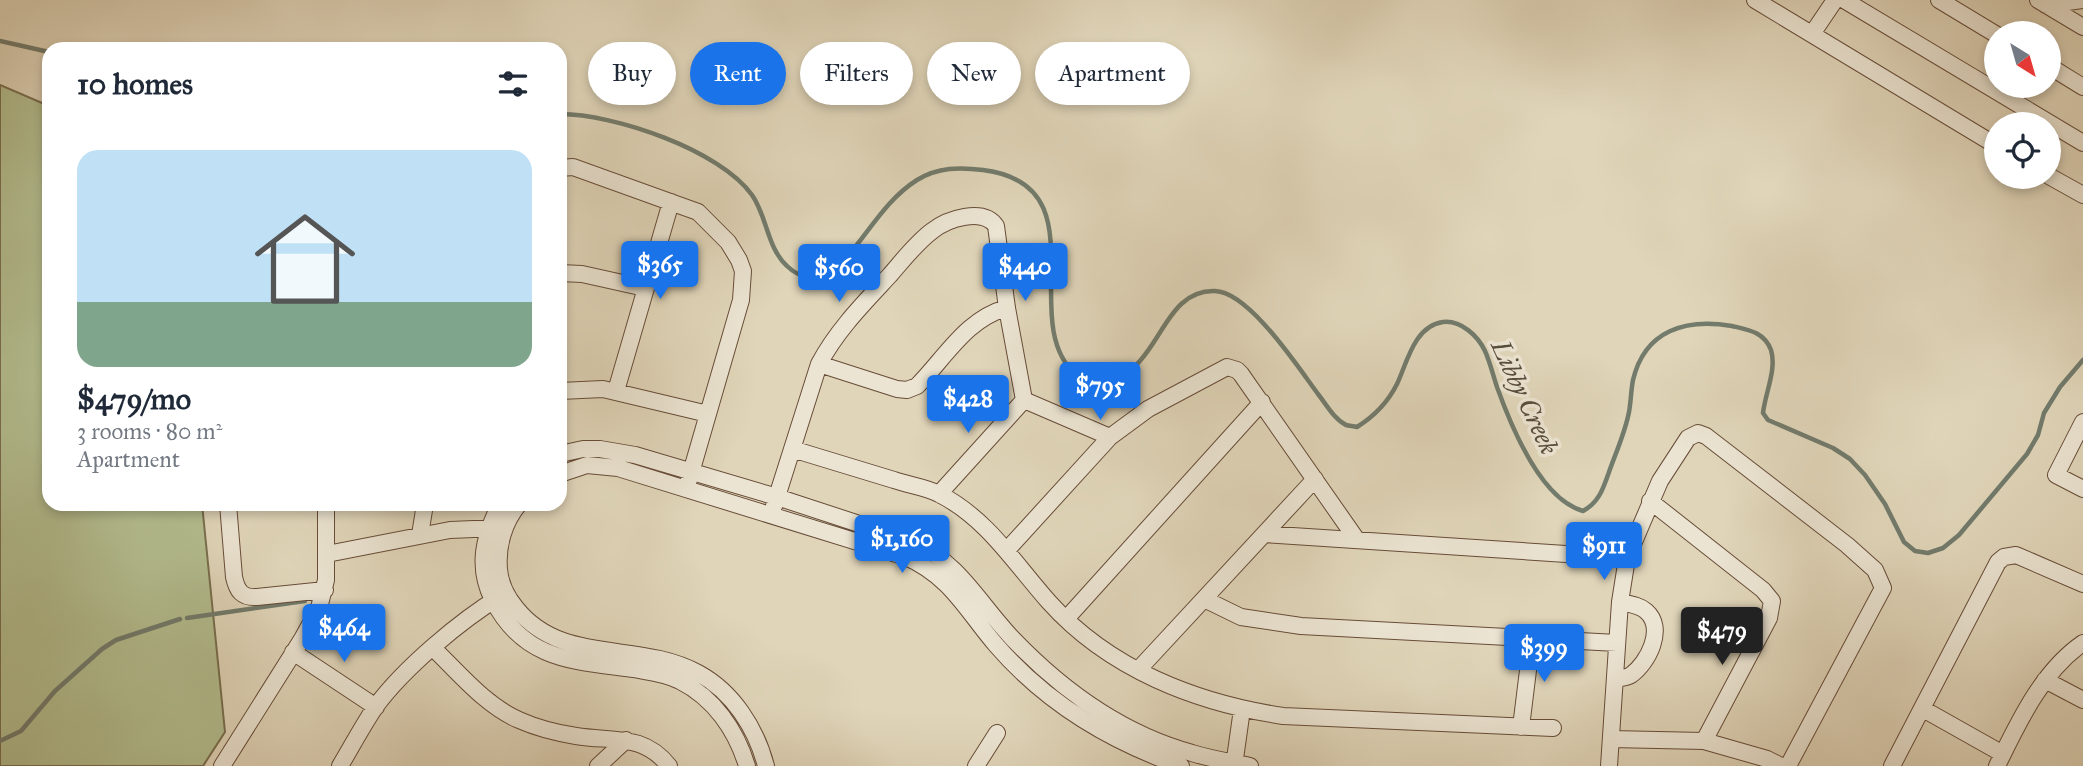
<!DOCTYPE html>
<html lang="en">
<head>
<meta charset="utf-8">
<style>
  :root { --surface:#fff; --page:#f6f6f7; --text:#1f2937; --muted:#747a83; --line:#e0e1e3; --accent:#1a73e8 }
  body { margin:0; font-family:"IM FELL Great Primer",serif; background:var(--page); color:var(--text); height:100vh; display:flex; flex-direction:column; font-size:26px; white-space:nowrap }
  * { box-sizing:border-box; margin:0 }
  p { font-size:23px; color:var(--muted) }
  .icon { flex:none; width:38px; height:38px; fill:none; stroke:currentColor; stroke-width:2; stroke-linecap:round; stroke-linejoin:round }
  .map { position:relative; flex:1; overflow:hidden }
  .side { position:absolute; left:42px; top:42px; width:525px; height:469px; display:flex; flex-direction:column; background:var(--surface); border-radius:21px; box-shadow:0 4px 10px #0003 }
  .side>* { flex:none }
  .hud { position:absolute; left:588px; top:42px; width:665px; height:63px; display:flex; gap:14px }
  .needle { width:46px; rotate:143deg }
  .tools { position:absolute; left:1984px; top:21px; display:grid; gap:14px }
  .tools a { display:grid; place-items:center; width:77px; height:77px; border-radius:50%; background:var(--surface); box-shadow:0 4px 10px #0003; font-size:35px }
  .price { position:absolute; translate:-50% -60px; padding:0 16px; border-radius:7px; background:var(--accent); color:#fff; font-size:23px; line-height:46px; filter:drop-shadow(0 2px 4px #0008) }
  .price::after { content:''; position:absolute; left:50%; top:42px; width:21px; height:16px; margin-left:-10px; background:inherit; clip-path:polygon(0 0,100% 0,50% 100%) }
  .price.selected { background:#222; color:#fff }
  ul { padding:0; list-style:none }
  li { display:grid; align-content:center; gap:14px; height:371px; padding:0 35px }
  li+li { border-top:2px solid var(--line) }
  li span { display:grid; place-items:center; height:217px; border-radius:21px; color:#555 }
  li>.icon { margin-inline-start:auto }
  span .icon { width:126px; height:126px; fill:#fffc; stroke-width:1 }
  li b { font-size:30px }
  h2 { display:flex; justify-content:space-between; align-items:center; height:84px; padding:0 35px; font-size:30px }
  .tag { padding:0 24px; border-radius:32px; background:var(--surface); box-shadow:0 4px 10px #0003; font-size:24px; line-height:63px }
  .tag.selected { background:var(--accent); color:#fff }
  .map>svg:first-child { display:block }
  .green { fill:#b3bd8f; stroke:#796e4e; stroke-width:2 }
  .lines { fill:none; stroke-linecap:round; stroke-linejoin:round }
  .stream { stroke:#727b6c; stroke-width:4.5 }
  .minor-casing { stroke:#674c38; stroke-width:18 }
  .minor { stroke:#ebe4d2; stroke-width:16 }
  .labels { text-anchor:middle; stroke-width:7; stroke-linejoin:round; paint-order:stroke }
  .water-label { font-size:26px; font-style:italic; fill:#584d3c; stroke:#ebe4d2 }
</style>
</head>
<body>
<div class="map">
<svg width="2083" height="766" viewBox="0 0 2083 766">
  <rect width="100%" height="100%" fill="#e0d5b9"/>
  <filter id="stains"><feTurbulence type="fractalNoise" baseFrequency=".00286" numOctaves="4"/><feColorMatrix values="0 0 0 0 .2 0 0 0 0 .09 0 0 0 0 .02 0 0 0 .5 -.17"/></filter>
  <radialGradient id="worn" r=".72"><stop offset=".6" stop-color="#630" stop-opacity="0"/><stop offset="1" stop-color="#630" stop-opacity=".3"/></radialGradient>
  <path class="green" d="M 0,85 L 49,106 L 49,504 L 202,504 L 225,732 L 203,766 L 0,766 Z"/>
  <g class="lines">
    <path class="stream" d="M 0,41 L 49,52
      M 560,114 C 614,114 720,150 752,195 C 767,216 767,248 787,266 C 802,281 817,278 835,270 C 864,242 882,202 917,180 C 938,167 960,167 983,170 C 1103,185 1014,320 1076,375 C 1082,379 1094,381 1101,381 C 1161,377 1158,289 1215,291 C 1249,292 1298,367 1318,394 C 1326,404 1334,419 1346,425 C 1349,426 1353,426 1357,427 C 1373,417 1388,402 1397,384 C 1407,363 1414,326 1443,322 C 1461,320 1478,336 1485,351 C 1490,362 1493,375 1497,387 C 1511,426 1540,499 1583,511 C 1599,502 1603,489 1609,472 C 1616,452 1625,433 1629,412 C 1631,401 1631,390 1633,380 C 1645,330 1686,318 1732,326 C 1749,330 1764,332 1771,350 C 1777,369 1765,394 1763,413 L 1768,420 L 1833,448 L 1850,459 L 1865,475 L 1885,504 L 1904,542 L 1915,551 L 1928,553 L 1943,548 L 1959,535 L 2027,454 L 2038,435 L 2044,413 L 2060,387 L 2083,360
      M 187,618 L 305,601
      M 0,741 L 21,731 L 55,691 L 102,649 L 116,640 L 180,619"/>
    <g class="minor-casing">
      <path id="minor" d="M 1755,0 L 1997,146
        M 1844,0 L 2083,143
        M 1939,0 L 1997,35
        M 2038,0 L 2083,27
        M 2046,5 L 2083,0
        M 1812,34 L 1835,0
        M 2049,66 L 2083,87
        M 560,168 L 573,167 L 698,212 L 728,242 L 739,260 L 743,271 L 741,300 L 688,483
        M 2049,176 L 2083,195
        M 560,273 L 582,274 L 645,288
        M 819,364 L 897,389 L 907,390 L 917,386 C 945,358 967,318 1007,308
        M 560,391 L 603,389 L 708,414
        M 616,391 L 671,202
        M 1024,400 L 1110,437
        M 2083,422 L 2056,475 L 2083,489
        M 792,449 C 826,459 860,470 894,480 C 908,485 926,487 939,494 C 987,518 1015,564 1049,602 C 1109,669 1196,703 1283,716 L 1553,728
        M 560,454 L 583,449 L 600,449 L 635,455 L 777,497 L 914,542 C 961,565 978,602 1013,639 C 1062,690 1123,734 1192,753 C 1211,759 1231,762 1250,766
        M 560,474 L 587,465 L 618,468 L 906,557 C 951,577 966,610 996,645 C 1046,703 1109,741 1181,766
        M 939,494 L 1024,400
        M 1650,501 L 1763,590 L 1772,601 L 1769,618 L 1704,741
        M 228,504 L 234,577 C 237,591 242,598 257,597 L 325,590
        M 500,504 C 484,536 476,567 493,600 C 524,661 574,661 633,669 C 649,672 665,673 680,681 C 714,698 736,730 747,766
        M 519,504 C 504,522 497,546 499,569 C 500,583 507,597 516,608 C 562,666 638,640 698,673 C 733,692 756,728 766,766
        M 774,506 L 819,364 C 837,330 864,303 890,275 C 903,260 916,243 932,231 C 947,219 983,207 996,226 L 1007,308 L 1024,400
        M 1264,534 L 1627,558
        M 420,535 L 425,504
        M 1007,550 L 1110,437 L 1148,409 L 1227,367 L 1237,370 L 1241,374 L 1357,540
        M 327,554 L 450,530 L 497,528
        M 1204,599 L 1241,617 L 1301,626 L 1617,643
        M 1066,619 L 1262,402
        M 433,648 C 459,673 486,706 519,720 C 537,728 557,733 576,736 C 612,742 643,733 669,766
        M 293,652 L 376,707
        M 1138,670 L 1315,479
        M 1615,679 C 1621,678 1626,678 1631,675 C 1648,663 1666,628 1646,611 C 1639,605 1629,604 1620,602
        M 2045,680 L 2083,700
        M 1923,709 L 2003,754
        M 1521,727 L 1532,638
        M 1611,739 L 1704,741 L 1767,759 L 1781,766
        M 222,766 L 302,639 L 319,608 L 326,580 L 326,504
        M 340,766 C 352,746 363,725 376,706 C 404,668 461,620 501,596
        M 598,766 L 626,740
        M 976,766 L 997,733
        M 1234,766 L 1242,709
        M 1609,766 L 1620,602 L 1627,558 L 1660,481 L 1688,438 L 1698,433 L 1706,436 L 1847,545 L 1875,570 L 1883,588 L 1788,766
        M 1892,766 L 1998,562 L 2004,557 L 2016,555 L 2083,584
        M 1997,766 C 2018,723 2042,671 2083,643"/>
    </g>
    <use href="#minor" class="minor"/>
  </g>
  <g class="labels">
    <g class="water-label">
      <text transform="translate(1525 397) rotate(65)" y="9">Libby Creek</text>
    </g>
  </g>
  <rect width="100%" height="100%" filter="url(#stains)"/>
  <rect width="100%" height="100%" fill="url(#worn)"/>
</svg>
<div class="tools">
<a><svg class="needle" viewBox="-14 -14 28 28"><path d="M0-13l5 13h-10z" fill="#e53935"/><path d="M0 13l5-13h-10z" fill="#747a83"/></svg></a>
<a><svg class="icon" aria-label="locate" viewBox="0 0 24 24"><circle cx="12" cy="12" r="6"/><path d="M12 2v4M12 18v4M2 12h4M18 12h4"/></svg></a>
</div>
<b class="price" style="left:660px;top:301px">$365</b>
<b class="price" style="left:1025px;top:303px">$440</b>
<b class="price" style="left:839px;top:304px">$560</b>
<b class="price" style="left:1100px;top:422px">$795</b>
<b class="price" style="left:968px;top:435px">$428</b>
<b class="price" style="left:902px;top:575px">$1,160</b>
<b class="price" style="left:1604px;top:582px">$911</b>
<b class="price" style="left:344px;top:664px">$464</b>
<b class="price selected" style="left:1722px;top:667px">$479</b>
<b class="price" style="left:1544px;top:684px">$399</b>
<div class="hud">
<a class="tag">Buy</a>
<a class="tag selected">Rent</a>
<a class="tag">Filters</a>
<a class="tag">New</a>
<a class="tag">Apartment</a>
</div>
<section class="side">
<h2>10 homes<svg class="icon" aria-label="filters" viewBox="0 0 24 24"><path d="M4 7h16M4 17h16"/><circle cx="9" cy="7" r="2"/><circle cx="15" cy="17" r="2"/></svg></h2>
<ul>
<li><span style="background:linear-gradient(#bfe0f5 70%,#7fa58c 0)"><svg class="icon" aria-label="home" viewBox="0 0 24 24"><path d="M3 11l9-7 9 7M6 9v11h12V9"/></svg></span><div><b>$479/mo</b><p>3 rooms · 80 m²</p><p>Apartment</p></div></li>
</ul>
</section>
</div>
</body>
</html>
